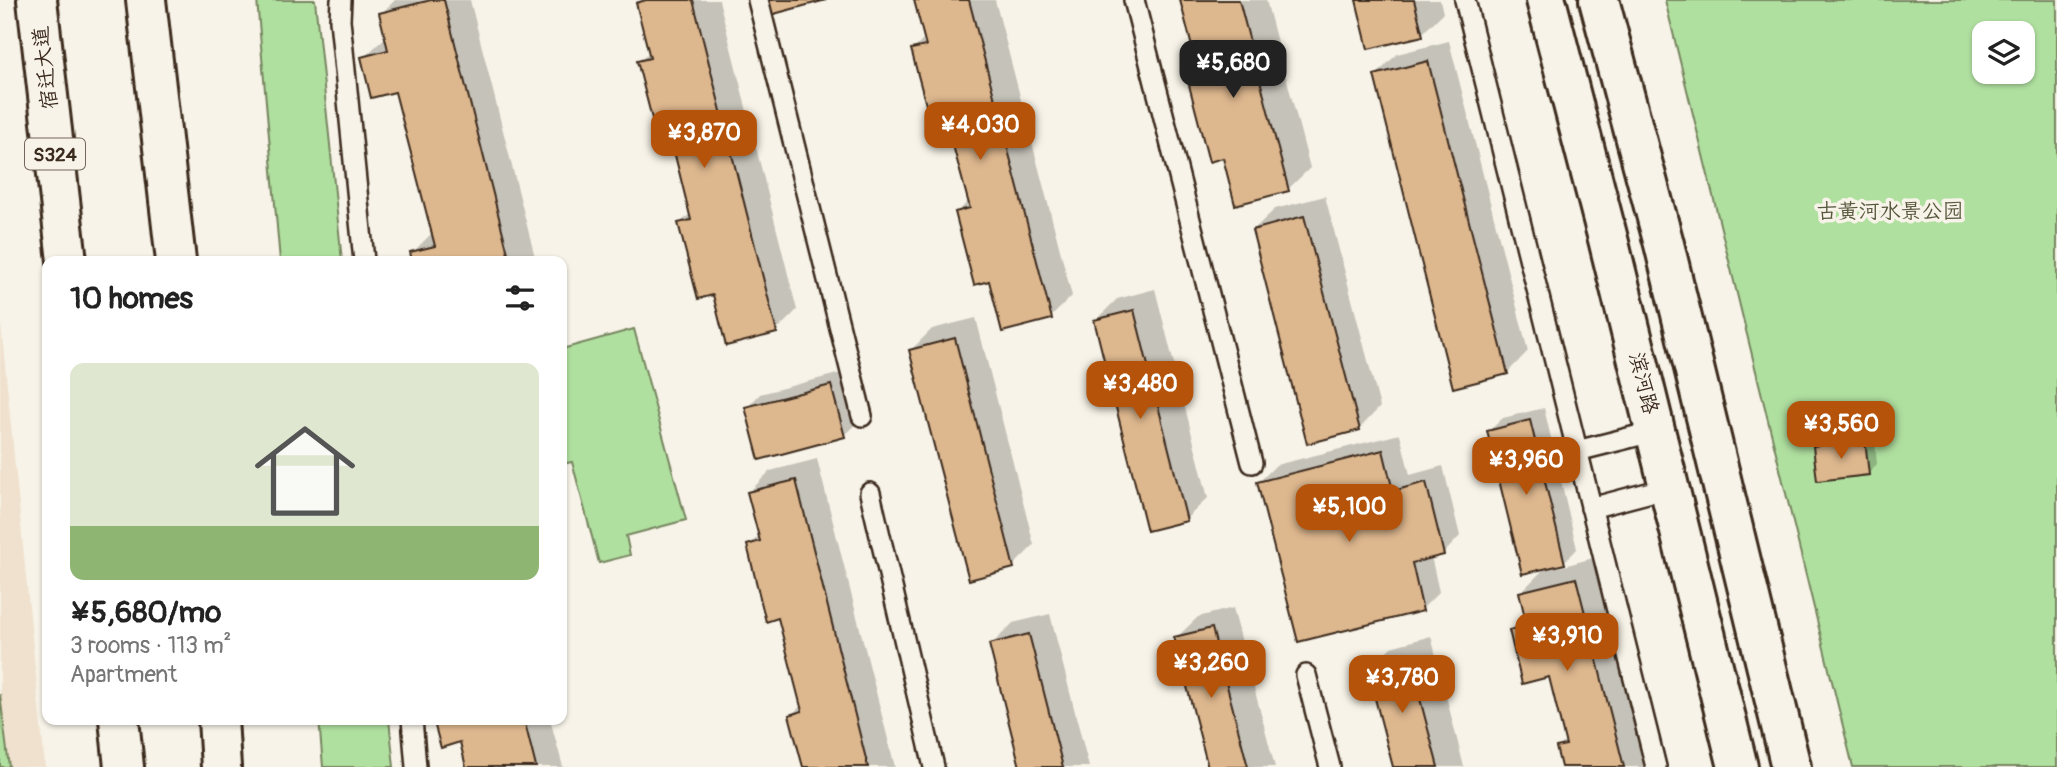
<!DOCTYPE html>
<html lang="en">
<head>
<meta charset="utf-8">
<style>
  :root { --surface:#fff; --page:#f2f2f2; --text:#222; --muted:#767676; --line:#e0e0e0; --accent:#b45309 }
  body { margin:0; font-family:Pangolin,"LXGW WenKai TC",sans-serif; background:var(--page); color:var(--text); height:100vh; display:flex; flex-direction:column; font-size:26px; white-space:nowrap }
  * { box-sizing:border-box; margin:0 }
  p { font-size:23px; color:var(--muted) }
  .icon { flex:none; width:38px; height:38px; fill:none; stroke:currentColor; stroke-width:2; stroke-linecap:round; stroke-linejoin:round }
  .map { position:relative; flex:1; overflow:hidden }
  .sheet { position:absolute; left:42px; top:256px; width:525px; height:469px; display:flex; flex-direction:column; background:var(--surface); border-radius:14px; box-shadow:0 2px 5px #0004 }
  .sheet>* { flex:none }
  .tools { position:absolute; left:1972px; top:21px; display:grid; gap:14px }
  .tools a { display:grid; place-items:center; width:63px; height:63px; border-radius:14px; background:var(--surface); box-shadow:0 2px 5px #0004; font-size:35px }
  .price { position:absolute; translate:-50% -60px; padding:0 16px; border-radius:14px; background:var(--accent); color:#fff; font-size:23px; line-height:46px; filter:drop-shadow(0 2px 4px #0008) }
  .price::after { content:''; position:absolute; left:50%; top:42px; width:21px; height:16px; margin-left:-10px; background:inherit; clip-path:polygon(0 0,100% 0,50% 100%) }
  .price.on { background:#222; color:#fff }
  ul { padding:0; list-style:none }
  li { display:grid; align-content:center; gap:14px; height:371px; padding:0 28px }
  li+li { border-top:2px solid var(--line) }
  li span { display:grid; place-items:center; height:217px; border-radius:14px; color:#555 }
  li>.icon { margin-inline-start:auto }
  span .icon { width:126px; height:126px; fill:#fffc; stroke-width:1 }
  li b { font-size:30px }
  h2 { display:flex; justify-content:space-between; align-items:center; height:84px; padding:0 28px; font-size:30px }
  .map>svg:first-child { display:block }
  .built { fill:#efe1cd }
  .green { fill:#b0e0a0; stroke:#76855f; stroke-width:2; fill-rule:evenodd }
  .shadow { fill:#0003 }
  .building { fill:#ddb78e; stroke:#3b2a1e; stroke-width:2 }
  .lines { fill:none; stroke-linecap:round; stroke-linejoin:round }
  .lane-casing { stroke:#3b2a1e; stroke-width:24 }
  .secondary-casing { stroke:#3b2a1e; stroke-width:44 }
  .primary-casing { stroke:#3b2a1e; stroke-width:44 }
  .lane { stroke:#f7f3e8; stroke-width:19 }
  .secondary { stroke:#f7f3e8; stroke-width:38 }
  .primary { stroke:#f7f3e8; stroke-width:38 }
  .labels { text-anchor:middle; stroke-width:7; stroke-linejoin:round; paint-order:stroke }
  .shield { fill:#f7f3e8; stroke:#73665b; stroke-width:2 }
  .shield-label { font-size:19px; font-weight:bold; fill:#3b2a1e }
  .street-label { font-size:21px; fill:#3b2a1e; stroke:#f7f3e8 }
  .park-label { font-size:21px; fill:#58583e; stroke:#f7f3e8 }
</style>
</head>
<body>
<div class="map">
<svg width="2057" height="767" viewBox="0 0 2057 767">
  <rect width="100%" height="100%" fill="#f7f3e8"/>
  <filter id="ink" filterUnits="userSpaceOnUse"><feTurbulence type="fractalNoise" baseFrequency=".0143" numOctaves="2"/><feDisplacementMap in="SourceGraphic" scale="14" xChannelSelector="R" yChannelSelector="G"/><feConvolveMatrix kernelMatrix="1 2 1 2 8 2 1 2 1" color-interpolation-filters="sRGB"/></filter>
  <g filter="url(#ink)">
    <path class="built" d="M 0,315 L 45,767 L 0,767 Z"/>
    <path class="green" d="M 257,0 L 315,0 L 342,261 L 280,261 Z
      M 1665,0 L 2057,0 L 2057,767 L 1853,767 ZM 1984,33 L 2023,33 L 2023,72 L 1984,72 Z
      M 634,329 L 686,520 L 626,536 L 630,555 L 599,563 L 572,462 L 562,464 L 562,349 Z
      M 0,694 L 9,767 L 0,767 Z
      M 319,719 L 389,719 L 394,767 L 323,767 Z"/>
    <path class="shadow" d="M 395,0 L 470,0 L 536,261 L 414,261 L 412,253 L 433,232 L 397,90 L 363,58 L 387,36 L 381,14 Z
      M 641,0 L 719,0 L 797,310 L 776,331 L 715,293 L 680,223 L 691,213 L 671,133 L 639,62 L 650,51 L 638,3 Z
      M 916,0 L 995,0 L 1072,296 L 1051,317 L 990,279 L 957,213 L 969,200 L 947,114 L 913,50 L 926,37 Z
      M 1182,0 L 1266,0 L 1310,168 L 1288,189 L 1224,156 L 1191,85 L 1201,75 Z
      M 1358,0 L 1440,0 L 1443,13 L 1422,34 Z
      M 1449,41 L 1528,351 L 1507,373 L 1376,75 L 1397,54 Z
      M 1325,196 L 1380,407 L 1359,429 L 1253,230 L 1275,209 Z
      M 1155,289 L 1208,498 L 1186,519 L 1096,320 L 1117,299 Z
      M 976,318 L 1034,545 L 1013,566 L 911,350 L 932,329 Z
      M 845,372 L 858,422 L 844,435 L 747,408 L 760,394 Z
      M 1544,408 L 1577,549 L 1560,567 L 1597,557 L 1650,767 L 1563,767 L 1558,748 L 1566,740 L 1550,675 L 1510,631 L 1526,615 L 1520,593 L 1546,567 L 1489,431 L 1503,418 Z
      M 1874,432 L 1877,464 L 1868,474 L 1814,447 L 1824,437 Z
      M 1400,434 L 1410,475 L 1443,466 L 1460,536 L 1444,553 L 1431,556 L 1439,592 L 1422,609 L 1259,482 L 1276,465 Z
      M 817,459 L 895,767 L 805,767 L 791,715 L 802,705 L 779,616 L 749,545 L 760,535 L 749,492 L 770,471 Z
      M 1233,608 L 1275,767 L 1210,767 L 1176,638 L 1198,617 Z
      M 1050,614 L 1089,767 L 1022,767 L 991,645 L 1013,623 Z
      M 1431,636 L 1464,767 L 1394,767 L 1369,668 L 1391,647 Z
      M 435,719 L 550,719 L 563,767 L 468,767 L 461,740 Z"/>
    <path class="building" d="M 431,0 L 444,0 L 510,261 L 412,261 L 410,252 L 435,246 L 395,92 L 371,98 L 361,57 L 388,50 L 379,13 Z
      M 646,0 L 693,0 L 777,333 L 726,346 L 713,295 L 698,299 L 678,223 L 691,220 L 670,135 L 657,138 L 637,61 L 650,58 L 636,3 Z
      M 766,0 L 826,0 L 770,15 Z
      M 914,0 L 969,0 L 1052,319 L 1002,332 L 989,281 L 974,285 L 955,212 L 970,208 L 945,116 L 930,120 L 911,49 L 926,46 Z
      M 1180,0 L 1239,0 L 1289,191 L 1235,205 L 1223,158 L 1209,162 L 1189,85 L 1201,82 Z
      M 1356,0 L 1414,0 L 1423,36 L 1368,49 Z
      M 1428,61 L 1508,374 L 1453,388 L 1374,75 Z
      M 1304,216 L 1360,430 L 1307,444 L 1252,230 Z
      M 1134,310 L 1187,521 L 1147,531 L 1094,320 Z
      M 955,338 L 1014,568 L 969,580 L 909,350 Z
      M 831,385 L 845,437 L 759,460 L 745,407 Z
      M 1530,420 L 1565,564 L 1522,574 L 1487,431 Z
      M 1865,440 L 1869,475 L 1817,481 L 1813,446 Z
      M 1383,450 L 1393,491 L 1426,482 L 1444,555 L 1412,563 L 1423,611 L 1298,642 L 1257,482 Z
      M 796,480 L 868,767 L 803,767 L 789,715 L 802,711 L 778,618 L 766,622 L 747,545 L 760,541 L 747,492 Z
      M 1576,578 L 1624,767 L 1561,767 L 1556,747 L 1566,745 L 1549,677 L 1522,684 L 1509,630 L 1527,626 L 1519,592 Z
      M 1212,628 L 1248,767 L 1208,767 L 1174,637 Z
      M 1029,634 L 1063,767 L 1020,767 L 989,644 Z
      M 1409,657 L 1438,767 L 1393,767 L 1367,668 Z
      M 433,719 L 524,719 L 536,767 L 466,767 L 460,742 L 441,748 Z"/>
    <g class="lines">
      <g class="lane-casing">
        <path id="lane" d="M 341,0 L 340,20 L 364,261
          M 758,0 L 862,416
          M 1134,0 L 1252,463
          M 1465,0 L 1656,767
          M 1577,451 L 1656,431
          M 870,493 L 934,767
          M 1591,508 L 1670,487
          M 1306,675 L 1330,767
          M 412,719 L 416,767"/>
      </g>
      <g class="secondary-casing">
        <path id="secondary" d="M 1546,0 L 1608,239 L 1738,767
          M 1599,0 L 1664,244 L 1791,767"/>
      </g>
      <g class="primary-casing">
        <path id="primary" d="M 37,0 L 67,261
          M 146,0 L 176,261
          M 119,719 L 124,767
          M 218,719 L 221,767"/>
      </g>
      <use href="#lane" class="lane"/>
      <use href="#secondary" class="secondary"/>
      <use href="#primary" class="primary"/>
    </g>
  </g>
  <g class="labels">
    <rect class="shield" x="25" y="138.5" width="60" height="31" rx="5"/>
    <g class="shield-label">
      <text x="55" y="161">S324</text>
    </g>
    <g class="street-label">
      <text transform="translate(45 68) rotate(-97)" y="7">宿迁大道</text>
      <text transform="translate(1644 383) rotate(76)" y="7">滨河路</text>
    </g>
    <g class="park-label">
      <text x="1890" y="218">古黄河水景公园</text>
    </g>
  </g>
</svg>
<div class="tools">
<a><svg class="icon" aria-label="layers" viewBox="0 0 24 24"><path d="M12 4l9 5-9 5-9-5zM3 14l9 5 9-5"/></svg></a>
</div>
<b class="price on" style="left:1233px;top:100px">¥5,680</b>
<b class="price" style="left:980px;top:162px">¥4,030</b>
<b class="price" style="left:704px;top:170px">¥3,870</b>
<b class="price" style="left:1140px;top:421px">¥3,480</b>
<b class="price" style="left:1841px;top:461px">¥3,560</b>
<b class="price" style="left:1526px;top:497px">¥3,960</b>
<b class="price" style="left:1349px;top:544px">¥5,100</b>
<b class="price" style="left:1567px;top:673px">¥3,910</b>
<b class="price" style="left:1211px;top:700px">¥3,260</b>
<b class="price" style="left:1402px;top:715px">¥3,780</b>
<section class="sheet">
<h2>10 homes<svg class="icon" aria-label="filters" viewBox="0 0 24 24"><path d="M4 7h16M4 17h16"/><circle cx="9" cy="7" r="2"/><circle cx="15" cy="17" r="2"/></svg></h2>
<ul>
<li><span style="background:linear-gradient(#dfe7d0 75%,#8fb573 0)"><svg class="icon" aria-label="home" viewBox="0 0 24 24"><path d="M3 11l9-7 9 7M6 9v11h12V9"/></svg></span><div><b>¥5,680/mo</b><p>3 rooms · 113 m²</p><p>Apartment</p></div></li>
</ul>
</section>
</div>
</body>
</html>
